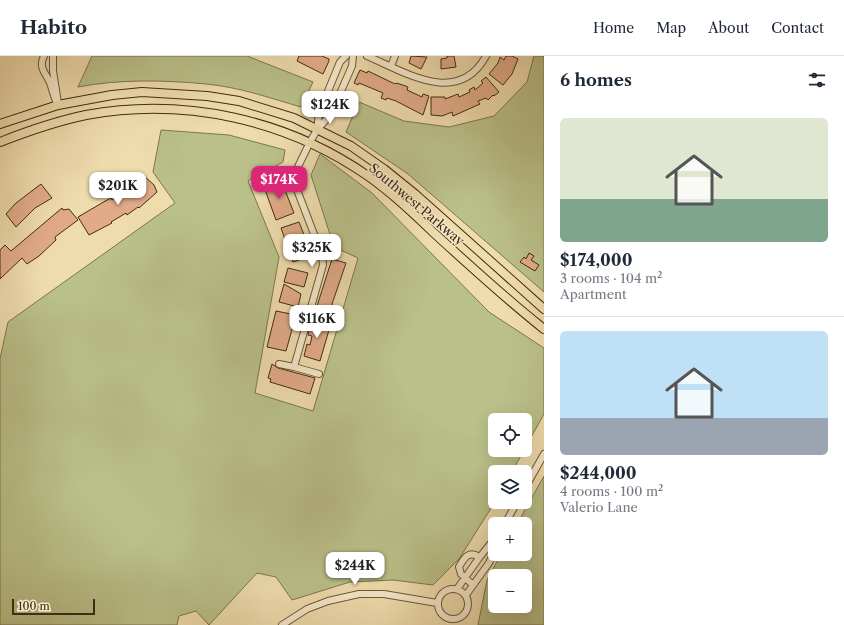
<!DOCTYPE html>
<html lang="en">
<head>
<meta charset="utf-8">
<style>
  :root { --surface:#fff; --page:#f6f6f7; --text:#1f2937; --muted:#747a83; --line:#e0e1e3; --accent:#db2777 }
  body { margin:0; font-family:"Libre Caslon Text",serif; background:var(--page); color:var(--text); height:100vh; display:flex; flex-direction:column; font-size:15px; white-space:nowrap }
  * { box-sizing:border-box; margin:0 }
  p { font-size:13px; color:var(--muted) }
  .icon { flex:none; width:22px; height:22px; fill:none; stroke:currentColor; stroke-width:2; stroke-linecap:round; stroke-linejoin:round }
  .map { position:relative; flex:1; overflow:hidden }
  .sheet { display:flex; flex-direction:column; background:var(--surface); width:300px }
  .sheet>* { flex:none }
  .controls { position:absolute; left:488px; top:357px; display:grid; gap:8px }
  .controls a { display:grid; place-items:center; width:44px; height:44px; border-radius:6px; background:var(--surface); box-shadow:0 4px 16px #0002; font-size:20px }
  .scale { position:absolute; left:12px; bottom:10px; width:83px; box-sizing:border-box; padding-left:4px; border:2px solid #412c14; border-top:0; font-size:11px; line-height:14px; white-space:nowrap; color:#412c14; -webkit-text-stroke:3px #f5e8ca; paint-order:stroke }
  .price { position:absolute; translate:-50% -34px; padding:0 9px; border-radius:8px; background:#fff; color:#222; font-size:13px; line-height:26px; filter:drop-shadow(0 1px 2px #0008) }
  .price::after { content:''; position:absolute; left:50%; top:24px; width:12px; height:9px; margin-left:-6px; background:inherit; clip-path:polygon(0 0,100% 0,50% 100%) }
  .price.active { background:var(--accent); color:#fff }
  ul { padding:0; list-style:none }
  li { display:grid; align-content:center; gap:8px; height:212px; padding:0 16px }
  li+li { border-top:1px solid var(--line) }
  li span { display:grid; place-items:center; height:124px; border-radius:6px; color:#555 }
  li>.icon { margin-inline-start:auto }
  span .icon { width:72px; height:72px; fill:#fffc; stroke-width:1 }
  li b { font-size:17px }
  h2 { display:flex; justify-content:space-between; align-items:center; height:48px; padding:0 16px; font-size:17px }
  header { display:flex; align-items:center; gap:24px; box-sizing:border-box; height:56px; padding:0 20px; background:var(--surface); border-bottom:1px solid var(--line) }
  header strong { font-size:19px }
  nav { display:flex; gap:22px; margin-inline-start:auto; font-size:14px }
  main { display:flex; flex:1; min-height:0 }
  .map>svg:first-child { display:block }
  .green { fill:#bac089; stroke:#7e764e; fill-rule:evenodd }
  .building { fill:#e1ab88; stroke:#412c14 }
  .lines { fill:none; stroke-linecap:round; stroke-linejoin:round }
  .minor-casing { stroke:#6c583a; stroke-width:8 }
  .major-casing { stroke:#412c14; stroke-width:10 }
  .minor { stroke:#f5e8ca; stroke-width:6 }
  .major { stroke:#efdcad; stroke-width:8 }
  .labels { text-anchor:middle; stroke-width:3; stroke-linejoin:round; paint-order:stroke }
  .street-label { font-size:13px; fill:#412c14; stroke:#f5e8ca }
</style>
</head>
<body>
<header>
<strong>Habito</strong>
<nav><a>Home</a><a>Map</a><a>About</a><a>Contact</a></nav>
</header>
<main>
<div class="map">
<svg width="544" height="569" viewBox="0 0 544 569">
  <rect width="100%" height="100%" fill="#efdcad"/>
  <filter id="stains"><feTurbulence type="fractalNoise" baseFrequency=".005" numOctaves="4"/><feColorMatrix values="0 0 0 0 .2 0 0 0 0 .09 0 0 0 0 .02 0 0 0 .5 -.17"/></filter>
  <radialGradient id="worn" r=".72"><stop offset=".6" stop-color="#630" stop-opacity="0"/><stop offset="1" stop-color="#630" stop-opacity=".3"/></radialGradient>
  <path class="green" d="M 92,0 L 247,0 L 313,26 L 301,51 C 270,42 239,31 206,28 C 165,24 119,23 78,31 Z
    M 534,0 L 544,0 L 544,236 L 408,118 L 346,76 L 359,46 L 404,65 L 449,71 L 494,60 L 527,26 Z
    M 161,74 L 229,79 L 285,94 L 283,106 L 248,125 L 279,201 L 255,337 L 313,355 L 358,202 L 334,191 L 311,119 L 320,98 L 372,137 L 489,256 L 544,292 L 544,358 L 525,392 L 525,364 L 495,364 L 495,394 L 524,394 L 512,416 L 495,416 L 495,446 L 459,503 L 433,529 L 393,524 L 350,526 L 292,544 L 276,521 L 257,517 L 209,569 L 196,555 L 179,560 L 177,569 L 0,569 L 0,303 L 8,266 L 175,147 L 153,116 Z
    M 544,420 L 544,569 L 478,569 L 487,524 L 501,498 L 525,498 L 525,468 L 517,468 ZM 495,520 L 525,520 L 525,550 L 495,550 Z"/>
  <path class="building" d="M 299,0 L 322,0 L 329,3 L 329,5 L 323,18 L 297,5 Z
    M 411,0 L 427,1 L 421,13 L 409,7 Z
    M 447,0 L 454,0 L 456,11 L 441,13 L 441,3 L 447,2 Z
    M 506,0 L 512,0 L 518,3 L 512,18 L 503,29 L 489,18 L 498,7 L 500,1 L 504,4 Z
    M 360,14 L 367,17 L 368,15 L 395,28 L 396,27 L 403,29 L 408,31 L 407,34 L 422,41 L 423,38 L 429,40 L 423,59 L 396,45 L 387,42 L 386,44 L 381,42 L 383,37 L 359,27 L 358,29 L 354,27 Z
    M 486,21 L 499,36 L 494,40 L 493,39 L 488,44 L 486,42 L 478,45 L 480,48 L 453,60 L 452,56 L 442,60 L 431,59 L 431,41 L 445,41 L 445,43 L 458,38 L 459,41 L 470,36 L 469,34 L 474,31 L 475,34 L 483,27 L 481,25 Z
    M 144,120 L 154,129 L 157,136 L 139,152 L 138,151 L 127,159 L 126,157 L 111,166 L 112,167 L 89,179 L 78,161 L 107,144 L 111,142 L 112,144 Z
    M 281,124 L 294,157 L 276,164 L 264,131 Z
    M 41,128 L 52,142 L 35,152 L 16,171 L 6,158 L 16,147 Z
    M 62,152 L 63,154 L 69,153 L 78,164 L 55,181 L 56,184 L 39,200 L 27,208 L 22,202 L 0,223 L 0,194 L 5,189 L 11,195 Z
    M 299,166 L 306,184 L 309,184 L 314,199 L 293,206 L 281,172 Z
    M 529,197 L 534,200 L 531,204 L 539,209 L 535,215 L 520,206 L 524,201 L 526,203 Z
    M 332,203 L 346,207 L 330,254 L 317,250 Z
    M 288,212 L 308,217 L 304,231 L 284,226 Z
    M 284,228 L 301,238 L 298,251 L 279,246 Z
    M 276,255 L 296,259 L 286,295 L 267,291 Z
    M 312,263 L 331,267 L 320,305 L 304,300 L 307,288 L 310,289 L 312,280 L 308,279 Z
    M 272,308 L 278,312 L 315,322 L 310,338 L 270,326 L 271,323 L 268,322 Z"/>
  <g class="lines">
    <g class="minor-casing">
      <path id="minor" d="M 44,0 C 38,12 46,17 50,27 C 53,35 54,42 58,49
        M 53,0 L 53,15 L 58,47
        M 367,0 C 405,16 458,51 486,0
        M 391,10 L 395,0
        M 317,74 L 319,57 L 340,6 L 346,0
        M 279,308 L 294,311
        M 319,318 L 294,311 L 323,209 L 322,199 L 294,126 L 295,117 L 310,86 L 317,74 L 331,58 L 352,10 L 353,0
        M 525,432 L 544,398
        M 505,468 L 517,446
        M 473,529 L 461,518 L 459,511 C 464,502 469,494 479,501
        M438 548a15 15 0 1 1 30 0a15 15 0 1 1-30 0Z
        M 457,533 L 479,502 L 495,482
        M 466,539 L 489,507 L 495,494
        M 282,569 L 307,553 L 328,545 L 359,538 L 384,538 L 437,547"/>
    </g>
    <g class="major-casing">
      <path id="major" d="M 0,68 L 58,49 L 112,39 L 142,36 L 207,40 L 239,45 L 294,62 L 351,90 L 384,113 L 415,138 L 544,253
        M 0,86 C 28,75 57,65 86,59 C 184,41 286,63 368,120 C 392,137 413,157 434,177 C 470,210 506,243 544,273"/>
    </g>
    <use href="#minor" class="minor"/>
    <use href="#major" class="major"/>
  </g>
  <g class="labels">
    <g class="street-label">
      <text transform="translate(417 148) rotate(40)" y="5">Southwest Parkway</text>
    </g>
  </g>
  <rect width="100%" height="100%" filter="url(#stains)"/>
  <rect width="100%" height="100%" fill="url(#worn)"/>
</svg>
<div class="controls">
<a><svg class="icon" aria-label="locate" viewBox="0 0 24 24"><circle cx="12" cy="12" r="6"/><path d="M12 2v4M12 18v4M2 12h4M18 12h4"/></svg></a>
<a><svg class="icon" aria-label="layers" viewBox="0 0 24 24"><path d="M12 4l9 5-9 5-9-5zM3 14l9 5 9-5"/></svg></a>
<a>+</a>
<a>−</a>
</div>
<div class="scale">100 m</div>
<b class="price" style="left:330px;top:69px">$124K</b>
<b class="price active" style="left:279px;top:144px">$174K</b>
<b class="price" style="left:118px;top:150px">$201K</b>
<b class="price" style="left:312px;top:212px">$325K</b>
<b class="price" style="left:317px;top:283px">$116K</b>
<b class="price" style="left:355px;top:530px">$244K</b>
</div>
<section class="sheet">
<h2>6 homes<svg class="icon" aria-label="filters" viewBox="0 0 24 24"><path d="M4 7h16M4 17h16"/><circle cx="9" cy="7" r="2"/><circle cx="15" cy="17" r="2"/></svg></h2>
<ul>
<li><span style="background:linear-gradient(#dfe7d0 65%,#7fa58c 0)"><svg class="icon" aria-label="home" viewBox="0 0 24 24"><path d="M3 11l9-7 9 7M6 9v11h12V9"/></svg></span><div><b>$174,000</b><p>3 rooms · 104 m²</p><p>Apartment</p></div></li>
<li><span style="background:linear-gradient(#bfe0f5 70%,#9aa5b1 0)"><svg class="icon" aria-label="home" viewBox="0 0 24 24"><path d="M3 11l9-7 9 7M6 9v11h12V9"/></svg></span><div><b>$244,000</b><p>4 rooms · 100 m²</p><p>Valerio Lane</p></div></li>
</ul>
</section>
</main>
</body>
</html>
